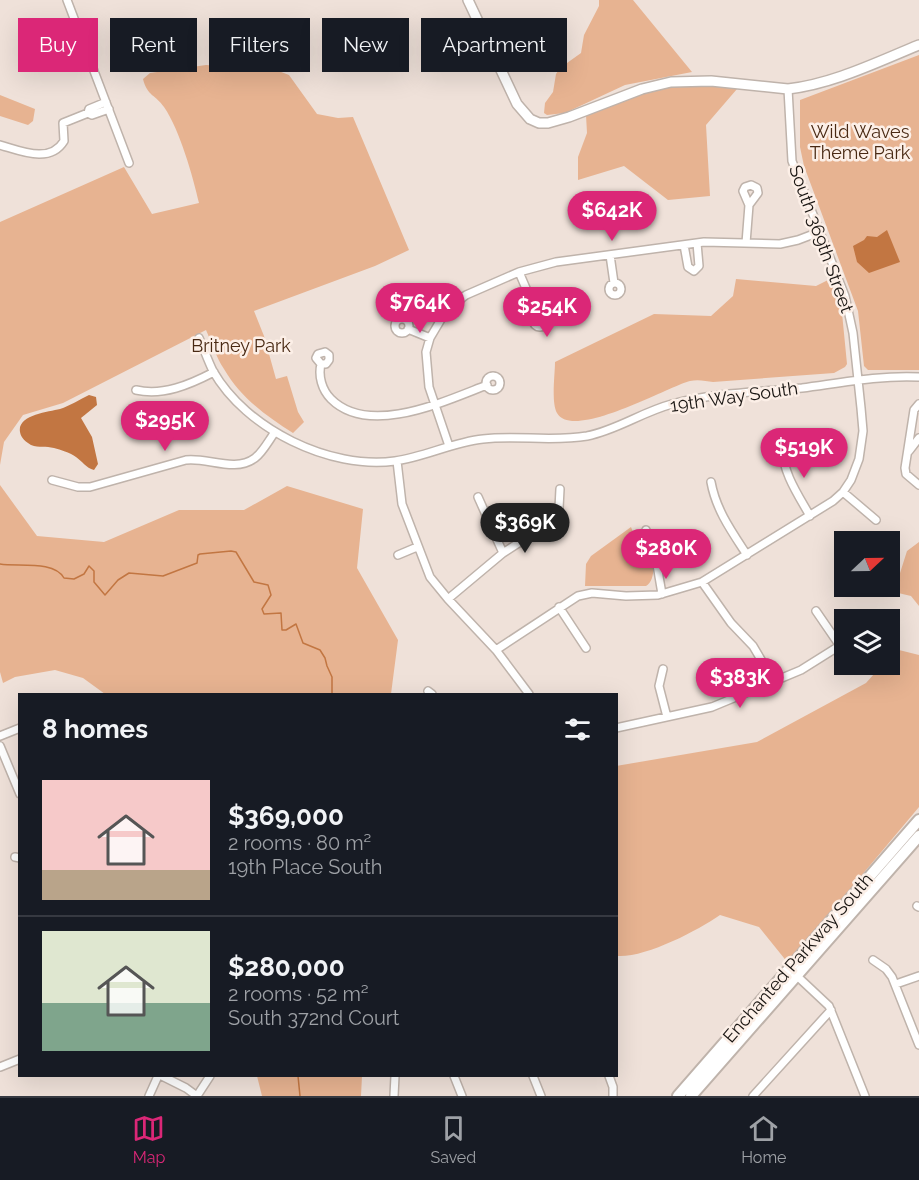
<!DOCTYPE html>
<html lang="en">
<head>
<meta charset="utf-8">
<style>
  :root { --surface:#171b24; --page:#242831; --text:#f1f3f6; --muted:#9ea1a6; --line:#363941; --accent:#db2777 }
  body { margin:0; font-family:Raleway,sans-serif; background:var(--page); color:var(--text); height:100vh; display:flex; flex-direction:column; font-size:22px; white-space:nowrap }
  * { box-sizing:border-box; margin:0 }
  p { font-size:20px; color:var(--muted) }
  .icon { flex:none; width:33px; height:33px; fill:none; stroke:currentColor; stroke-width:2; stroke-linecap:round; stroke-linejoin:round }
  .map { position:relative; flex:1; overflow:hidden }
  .drawer { position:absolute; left:18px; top:693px; width:600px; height:384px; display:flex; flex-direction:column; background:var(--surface); border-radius:0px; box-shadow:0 6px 24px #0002 }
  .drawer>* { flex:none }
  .banner { position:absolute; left:18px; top:18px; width:600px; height:54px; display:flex; gap:12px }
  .needle { width:39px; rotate:68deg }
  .controls { position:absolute; left:834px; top:531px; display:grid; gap:12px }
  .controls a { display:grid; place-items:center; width:66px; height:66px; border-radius:0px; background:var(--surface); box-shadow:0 6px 24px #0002; font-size:30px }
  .price { position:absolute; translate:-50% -51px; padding:0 14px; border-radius:21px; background:var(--accent); color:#fff; font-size:20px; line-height:39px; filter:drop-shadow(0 2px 3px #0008) }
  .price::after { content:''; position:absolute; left:50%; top:36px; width:18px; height:14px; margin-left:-9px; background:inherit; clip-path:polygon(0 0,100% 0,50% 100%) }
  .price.selected { background:#222; color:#fff }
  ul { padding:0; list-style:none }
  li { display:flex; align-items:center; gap:18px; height:150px; padding:0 24px }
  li+li { border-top:2px solid var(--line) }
  li span { display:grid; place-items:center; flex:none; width:168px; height:120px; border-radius:0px; color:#555 }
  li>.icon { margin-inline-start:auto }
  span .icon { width:72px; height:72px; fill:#fffc; stroke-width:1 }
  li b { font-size:26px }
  h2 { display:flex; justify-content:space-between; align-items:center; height:72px; padding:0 24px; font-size:26px }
  .pill { padding:0 21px; border-radius:0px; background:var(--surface); box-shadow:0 6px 24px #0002; font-size:21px; line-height:54px }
  .pill.selected { background:var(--accent); color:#fff }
  .menu { display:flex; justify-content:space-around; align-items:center; height:84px; border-top:2px solid var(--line); background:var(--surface); font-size:16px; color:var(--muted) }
  .menu a { display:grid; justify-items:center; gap:3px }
  .menu .selected { color:var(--accent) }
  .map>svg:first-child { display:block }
  .green { fill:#e7b391 }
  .water { fill:#c27642 }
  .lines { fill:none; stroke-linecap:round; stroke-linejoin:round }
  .stream { stroke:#c27642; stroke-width:1.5 }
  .street-casing { stroke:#bfb3ab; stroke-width:10 }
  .secondary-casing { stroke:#bfb3ab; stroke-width:12 }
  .primary-casing { stroke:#bfb3ab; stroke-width:14 }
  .street { stroke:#fff; stroke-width:7 }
  .secondary { stroke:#fff; stroke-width:9 }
  .primary { stroke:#fff; stroke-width:10 }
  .labels { text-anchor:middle; stroke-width:5; stroke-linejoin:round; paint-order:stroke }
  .park-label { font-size:18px; fill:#492913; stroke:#fcefe7 }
  .street-label { font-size:18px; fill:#191512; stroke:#fcefe7 }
</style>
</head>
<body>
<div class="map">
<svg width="919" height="1096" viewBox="0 0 919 1096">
  <rect width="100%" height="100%" fill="#efe1d9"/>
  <path class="green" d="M 599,0 L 633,0 L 692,72 L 625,85 L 565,113 L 547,115 L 544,113 L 545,103 L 553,92 L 556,74 L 560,68 L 581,53 L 584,35 L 599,6 Z
    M 919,55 L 919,370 L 868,370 L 864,366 L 858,311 L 804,166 L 800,147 L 800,100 Z
    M 206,65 L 276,70 L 289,75 L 317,114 L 338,118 L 353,117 L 409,250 L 375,266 L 254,311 L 264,336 L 276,379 L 287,376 L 298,412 L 304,422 L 293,433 C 266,416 240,397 224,369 C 216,357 212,343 206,330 L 63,403 L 23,415 L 4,442 L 0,465 L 0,222 L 124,167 L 152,214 L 199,203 C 193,177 180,130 164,107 C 156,95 147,96 143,79 L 150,73 Z
    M 701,84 L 737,89 L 706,125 L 710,196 L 668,200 L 624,166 L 578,180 L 578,157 L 587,133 L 586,115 C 624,100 660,85 701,84 Z
    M 0,95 L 35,109 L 33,121 L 28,125 L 0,116 Z
    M 736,279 L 816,286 L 830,279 L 842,313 L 847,364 L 845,367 L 834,373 L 713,382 C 706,381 698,379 690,381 C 667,387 573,441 557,413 C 551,402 555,375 555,362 L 654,314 L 711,316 L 733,296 Z
    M 0,485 L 37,536 L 104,542 L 179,510 L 244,510 L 287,486 L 363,509 L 357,568 L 398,640 L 391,694 L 105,694 L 83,678 L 55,670 L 15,677 L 3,683 L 0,672 Z
    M 631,527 C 634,536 639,535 645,541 C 654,550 658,579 646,586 L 585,586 L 586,564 L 591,556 Z
    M 919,542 L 919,606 L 911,596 L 894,592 L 907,551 Z
    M 895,649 L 919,655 L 919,807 L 788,963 L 759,927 L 720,915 C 697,931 645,958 617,956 L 616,766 L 757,742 L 866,683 L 882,665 L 890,664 L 890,655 Z
    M 257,1076 L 362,1076 L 361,1096 L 262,1096 Z"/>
  <path class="water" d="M 887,230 L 900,262 L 869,273 L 857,262 L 853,246 L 864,240 L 867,236 L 877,237 Z
    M 89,395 L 96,397 L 97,405 L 81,418 L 92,437 L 98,464 L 94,470 C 86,468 82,461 76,457 C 69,452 61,450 54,448 C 46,446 39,448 31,445 C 26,442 21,438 20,432 C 17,415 48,412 60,409 C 70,406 80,399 89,395 Z"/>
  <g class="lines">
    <path class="stream" d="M 0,564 C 18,567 54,560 64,578 L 74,579 L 84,574 L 89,566 L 94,571 L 94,582 L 105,595 L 118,580 L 129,573 L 163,576 L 197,563 L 198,555 L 200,554 L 231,551 L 236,552 L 254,582 L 268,585 L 271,595 L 262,609 L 264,614 L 281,613 L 282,630 L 286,630 L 296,624 L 303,643 L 320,650 L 325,658 L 327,666 L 332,677 L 332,694
      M 298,1076 L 300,1096"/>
    <g class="street-casing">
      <path id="street" d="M 67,0 L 129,163
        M 88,113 L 92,115 L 109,109
        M 0,145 C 21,151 50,164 64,141 L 63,123 L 88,113 L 89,109 L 106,102
        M 746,243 L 749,205 L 758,193 L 757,188 L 751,185 L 745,187 L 743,191 L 749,205
        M 684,245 L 688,267 L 694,271 L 699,266 L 697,243
        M 610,255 L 614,283
        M 519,272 L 537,314
        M609 289a6 6 0 1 1 12 0a6 6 0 1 1-12 0Z
        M533 320a7 7 0 1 1 14 0a7 7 0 1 1-14 0Z
        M395 326a7 7 0 1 1 14 0a7 7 0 1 1-14 0Z
        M 408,329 L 430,338
        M 199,338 C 204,349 208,361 213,371 C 246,429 330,470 395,461 C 425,457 453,442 483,439 C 517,435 553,442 587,436 C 617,430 642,412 672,404 C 713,393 759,392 802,388 C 840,383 880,375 919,377
        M 321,364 L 326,364 L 329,360 L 329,355 L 325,352 L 318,354 L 316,358 L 321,364 C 318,376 322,390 331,399 C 369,437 445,401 487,385
        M486 383a7 7 0 1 1 14 0a7 7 0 1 1-14 0Z
        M 136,390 C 163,396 189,385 214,372
        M 919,404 L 914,410 L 905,468 L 906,474 L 919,485
        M 449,446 L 429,387 L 426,352 L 430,338 L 443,316 L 454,304 L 466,295 L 519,272 L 556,262 L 704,242 L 780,244 L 798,240 L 819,232
        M 782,447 C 783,473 797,493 810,516
        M 909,451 L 919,438
        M 397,461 L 402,504 L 430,577 L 448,599 L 496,650 L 529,694
        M 52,480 L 78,487 L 90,487 L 186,460 C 207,457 235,473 255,458 C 263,452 269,440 275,432
        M 711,482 C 716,510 732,532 747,555
        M 843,492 L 876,520
        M 478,497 L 503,553
        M 646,530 L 655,553 L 662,594
        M 398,555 L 417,547
        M 702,582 L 731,623 L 753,646 L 763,663 L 770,682
        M 448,599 L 503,553 L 551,522 L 559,508 L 560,489
        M 559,607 L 586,648
        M 816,611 L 840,646
        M 496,650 L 578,596 L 592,593 L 626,596 L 658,595 L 702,582 L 833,501 L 843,492 L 851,480 L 859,459 L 863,431 L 861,408 L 853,333 L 845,296 L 792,161 L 788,89
        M 663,669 L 659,686 L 667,717
        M 428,691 L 432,694
        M 616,728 L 712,707 L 801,670 L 844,643
        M 0,736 L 20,728
        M 0,746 L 20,794
        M 15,857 L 20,858
        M 917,906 L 919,907
        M 873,960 L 886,969 L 892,977 L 919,1045
        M 797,976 L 829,1006 L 865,1096
        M 896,984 L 919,976
        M 0,1067 L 20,1059
        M 162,1076 L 186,1088 L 197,1096
        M 454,1076 L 462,1096
        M 533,1076 L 541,1096
        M 609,1076 L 613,1087 L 613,1096
        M 149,1096 L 158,1076
        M 197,1096 L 210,1076
        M 394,1096 L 395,1076
        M 753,1096 L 831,1010"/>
    </g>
    <g class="secondary-casing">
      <path id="secondary" d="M 468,0 L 517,104 L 530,119 L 539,123 L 548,123 L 569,117 L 642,89 L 671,82 L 711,81 L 788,89 C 833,84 877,62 919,45"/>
    </g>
    <g class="primary-casing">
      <path id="primary" d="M 678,1096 L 919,820
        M 691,1096 L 919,836"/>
    </g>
    <use href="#street" class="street"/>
    <use href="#secondary" class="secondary"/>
    <use href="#primary" class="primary"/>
  </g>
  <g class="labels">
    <g class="park-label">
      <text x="860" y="138">Wild Waves<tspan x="860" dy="21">Theme Park</tspan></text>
      <text x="241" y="352">Britney Park</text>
    </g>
    <g class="street-label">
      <text transform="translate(821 239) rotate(70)" y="6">South 369th Street</text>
      <text transform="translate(734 397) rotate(-8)" y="6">19th Way South</text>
      <text transform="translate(798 958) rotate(-49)" y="6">Enchanted Parkway South</text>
    </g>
  </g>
</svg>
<div class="controls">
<a><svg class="needle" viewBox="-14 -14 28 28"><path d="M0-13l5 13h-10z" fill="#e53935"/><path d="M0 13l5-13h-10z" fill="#9ea1a6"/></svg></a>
<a><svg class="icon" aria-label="layers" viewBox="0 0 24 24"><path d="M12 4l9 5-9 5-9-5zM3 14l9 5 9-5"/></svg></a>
</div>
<b class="price" style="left:612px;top:242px">$642K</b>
<b class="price" style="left:420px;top:334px">$764K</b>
<b class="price" style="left:547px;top:338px">$254K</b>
<b class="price" style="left:165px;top:452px">$295K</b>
<b class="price" style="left:804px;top:479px">$519K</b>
<b class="price selected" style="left:525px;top:554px">$369K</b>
<b class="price" style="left:666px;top:580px">$280K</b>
<b class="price" style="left:740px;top:709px">$383K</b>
<div class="banner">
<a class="pill selected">Buy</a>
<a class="pill">Rent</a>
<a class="pill">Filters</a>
<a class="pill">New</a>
<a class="pill">Apartment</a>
</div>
<section class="drawer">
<h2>8 homes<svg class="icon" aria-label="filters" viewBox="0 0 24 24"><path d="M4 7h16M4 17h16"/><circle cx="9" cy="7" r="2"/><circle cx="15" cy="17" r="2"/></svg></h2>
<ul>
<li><span style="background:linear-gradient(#f6c9c9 75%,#b9a48a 0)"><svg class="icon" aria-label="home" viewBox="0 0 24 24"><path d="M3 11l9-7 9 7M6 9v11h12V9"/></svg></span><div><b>$369,000</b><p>2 rooms · 80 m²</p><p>19th Place South</p></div></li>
<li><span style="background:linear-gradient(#dfe7d0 60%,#7fa58c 0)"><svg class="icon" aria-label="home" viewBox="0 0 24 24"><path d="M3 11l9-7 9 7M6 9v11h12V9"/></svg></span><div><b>$280,000</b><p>2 rooms · 52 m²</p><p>South 372nd Court</p></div></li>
</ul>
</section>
</div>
<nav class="menu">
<a class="selected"><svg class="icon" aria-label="map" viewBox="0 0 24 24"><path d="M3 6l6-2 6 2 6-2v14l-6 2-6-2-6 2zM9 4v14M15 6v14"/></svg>Map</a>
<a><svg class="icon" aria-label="saved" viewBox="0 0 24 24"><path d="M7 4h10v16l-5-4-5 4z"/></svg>Saved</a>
<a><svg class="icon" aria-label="home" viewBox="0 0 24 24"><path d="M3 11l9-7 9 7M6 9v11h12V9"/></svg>Home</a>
</nav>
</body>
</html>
